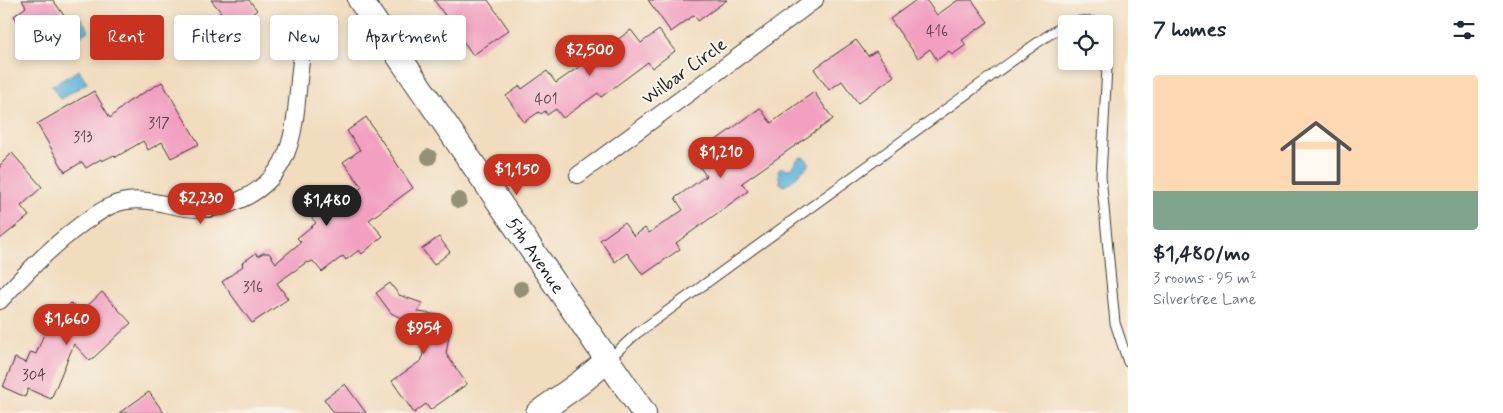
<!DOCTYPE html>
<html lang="en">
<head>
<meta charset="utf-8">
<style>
  :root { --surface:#fff; --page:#f2f2f3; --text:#1f2937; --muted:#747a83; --accent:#c8321e }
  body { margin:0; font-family:Mynerve,sans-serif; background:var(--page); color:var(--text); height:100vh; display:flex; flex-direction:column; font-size:19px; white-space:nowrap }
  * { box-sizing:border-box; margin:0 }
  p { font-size:16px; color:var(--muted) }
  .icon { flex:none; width:28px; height:28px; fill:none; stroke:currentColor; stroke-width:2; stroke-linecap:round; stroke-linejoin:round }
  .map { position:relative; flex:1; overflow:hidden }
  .panel { display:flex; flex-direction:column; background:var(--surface); width:375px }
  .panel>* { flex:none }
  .guide { position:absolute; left:15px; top:15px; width:475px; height:45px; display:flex; gap:10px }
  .tools { position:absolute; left:1058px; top:15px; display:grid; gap:10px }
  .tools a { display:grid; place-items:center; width:55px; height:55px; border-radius:5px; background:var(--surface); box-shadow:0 2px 8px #0003; font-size:25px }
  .price { position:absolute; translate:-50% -42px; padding:0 11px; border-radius:18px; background:var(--accent); color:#fff; font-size:16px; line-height:32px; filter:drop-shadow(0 1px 2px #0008) }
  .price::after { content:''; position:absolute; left:50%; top:30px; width:15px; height:11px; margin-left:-8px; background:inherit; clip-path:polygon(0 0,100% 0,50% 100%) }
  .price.selected { background:#222; color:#fff }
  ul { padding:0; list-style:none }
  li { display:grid; align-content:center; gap:10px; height:265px; padding:0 25px }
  li span { display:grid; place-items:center; height:155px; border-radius:5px; color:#555 }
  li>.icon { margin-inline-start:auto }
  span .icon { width:90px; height:90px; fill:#fffc; stroke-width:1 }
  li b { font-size:21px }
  h2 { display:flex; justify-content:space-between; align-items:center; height:60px; padding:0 25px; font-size:21px }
  .chip { padding:0 18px; border-radius:5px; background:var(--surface); box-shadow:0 2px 8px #0003; font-size:18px; line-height:45px }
  .chip.selected { background:var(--accent); color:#fff }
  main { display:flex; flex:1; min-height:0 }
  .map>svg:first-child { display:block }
  .water { fill:#5fb4db; stroke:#3e687c }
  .building { fill:#f29fc0 }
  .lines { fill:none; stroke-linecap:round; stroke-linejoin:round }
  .lane-casing { stroke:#3c3934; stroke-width:11 }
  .street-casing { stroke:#3c3934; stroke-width:18 }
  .secondary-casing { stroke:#3c3934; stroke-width:26 }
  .lane { stroke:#fff; stroke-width:9 }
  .street { stroke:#fff; stroke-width:16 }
  .secondary { stroke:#fff; stroke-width:24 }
  .tree { fill:#949176 }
  .labels { text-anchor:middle; stroke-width:4.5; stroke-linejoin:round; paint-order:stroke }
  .number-label { font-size:15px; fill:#523d45 }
  .street-label { font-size:18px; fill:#1c1c1c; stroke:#f7f3e8 }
</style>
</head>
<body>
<main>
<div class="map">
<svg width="1128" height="413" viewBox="0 0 1128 413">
  <rect width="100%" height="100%" fill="#f7f3e8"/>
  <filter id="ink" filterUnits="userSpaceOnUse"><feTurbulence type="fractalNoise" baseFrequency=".02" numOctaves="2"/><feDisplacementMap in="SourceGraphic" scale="10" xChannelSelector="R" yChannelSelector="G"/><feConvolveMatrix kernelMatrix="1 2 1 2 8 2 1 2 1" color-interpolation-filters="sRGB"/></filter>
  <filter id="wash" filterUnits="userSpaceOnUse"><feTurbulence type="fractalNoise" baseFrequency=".0096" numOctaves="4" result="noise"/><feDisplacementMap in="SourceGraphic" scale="20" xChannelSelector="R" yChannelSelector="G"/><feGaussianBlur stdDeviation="1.12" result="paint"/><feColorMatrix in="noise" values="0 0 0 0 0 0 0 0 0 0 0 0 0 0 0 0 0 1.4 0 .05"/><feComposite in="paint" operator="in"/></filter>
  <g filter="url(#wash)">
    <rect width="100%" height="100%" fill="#f1dcbe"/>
    <path class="water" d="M 80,17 L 89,30 L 61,50 L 52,37 Z
      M 79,70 L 87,83 L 60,99 L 52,86 Z
      M 801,157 L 805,158 L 809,162 L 809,165 L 788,184 L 784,186 L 780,183 L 778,171 L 781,167 L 784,169 L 790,169 L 798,159 Z"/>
    <g id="blocks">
      <path class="building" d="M 22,0 L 53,0 L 65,17 L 31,40 L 14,16 L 26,7 Z
        M 211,0 L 249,0 L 257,10 L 231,31 L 217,15 L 221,12 Z
        M 434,0 L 488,0 L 509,30 L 473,55 Z
        M 648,0 L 727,0 L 698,21 L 694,15 L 671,32 Z
        M 916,0 L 926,0 L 937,15 L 958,0 L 972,0 L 988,22 L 962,40 L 966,45 L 952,55 L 949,51 L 937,60 L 930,49 L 918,58 L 890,19 Z
        M 631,30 L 641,43 L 659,30 L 675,51 L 652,68 L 648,62 L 601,97 L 598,93 L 563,118 L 556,109 L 547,115 L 545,111 L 541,114 L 539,112 L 524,122 L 506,96 L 520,86 L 522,89 L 547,71 L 556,83 Z
        M 856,40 L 868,56 L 876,51 L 894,76 L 858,103 L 842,81 L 829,90 L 814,69 Z
        M 162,82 L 199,144 L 171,158 L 162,142 L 148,150 L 143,141 L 116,157 L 114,155 L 102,161 L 101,159 L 86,168 L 82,162 L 65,172 L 37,124 L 94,91 L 110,118 L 128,102 Z
        M 814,92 L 833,119 L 742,183 L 748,191 L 676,243 L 680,249 L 643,275 L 627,253 L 615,262 L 600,240 L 624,223 L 634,236 L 645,228 L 649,233 L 683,210 L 675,198 L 706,176 L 693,157 L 760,108 L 771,123 Z
        M 366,117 L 413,188 L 369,220 L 383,236 L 362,254 L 359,250 L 346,260 L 343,256 L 322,272 L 313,261 L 308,263 L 307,262 L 277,283 L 288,299 L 252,323 L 222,282 L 243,266 L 242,263 L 256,253 L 258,256 L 263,253 L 269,253 L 276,263 L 301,242 L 297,238 L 316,223 L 311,217 L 326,204 L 334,212 L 362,187 L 343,162 L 360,150 L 347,131 Z
        M 12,153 L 42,187 L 21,206 L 29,216 L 0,239 L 0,165 Z
        M 439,237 L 450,252 L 434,265 L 422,249 Z
        M 390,283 L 399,295 L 422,303 L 418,312 L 440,315 L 440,320 L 451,323 L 446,354 L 467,384 L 430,410 L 426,404 L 414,413 L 392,381 L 422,360 L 425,337 L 401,324 L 403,319 L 391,313 L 376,293 Z
        M 102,292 L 131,323 L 90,361 L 74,344 L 51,399 L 28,389 L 25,397 L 3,387 L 15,358 L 26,363 L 31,352 L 36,354 L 46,329 L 71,303 L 80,313 Z
        M 345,384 L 366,413 L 334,413 L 324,399 Z
        M 149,392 L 164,413 L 119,413 Z"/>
    </g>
  </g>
  <g filter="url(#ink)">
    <use href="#blocks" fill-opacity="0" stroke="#3c3934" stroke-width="1"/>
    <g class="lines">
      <g class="lane-casing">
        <path id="lane" d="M 1104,33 L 1108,49 L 1101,176 L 1115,323 L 1128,362
          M 609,359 L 636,334 L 1037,43 C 1059,28 1074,14 1101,24"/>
      </g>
      <g class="street-casing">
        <path id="street" d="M 578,175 L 815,0
          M 0,301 C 26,272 52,246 83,223 C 97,214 110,203 127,201 C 151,197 174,209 198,209 C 214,210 227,206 242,199 C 300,172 294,116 301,61"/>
      </g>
      <g class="secondary-casing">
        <g id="secondary">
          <path id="s1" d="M 360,0 L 644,413"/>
          <path d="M 538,413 L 580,383 L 607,361"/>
        </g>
      </g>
      <use href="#lane" class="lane"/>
      <use href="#street" class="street"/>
      <use href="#secondary" class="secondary"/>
    </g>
    <g class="tree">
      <circle cx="429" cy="157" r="8"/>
      <circle cx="459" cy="200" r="8"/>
      <circle cx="521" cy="289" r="8"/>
    </g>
  </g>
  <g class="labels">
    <g class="number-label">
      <text x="937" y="36">416</text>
      <text x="546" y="104">401</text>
      <text x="159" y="128">317</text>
      <text x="83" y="142">313</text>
      <text x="253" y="292">316</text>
      <text x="34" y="380">304</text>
    </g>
    <g class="street-label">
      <text transform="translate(684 71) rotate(-36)" y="6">Wilbar Circle</text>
      <text dy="6" stroke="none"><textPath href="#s1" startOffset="310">5th Avenue</textPath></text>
    </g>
  </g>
</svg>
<div class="tools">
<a><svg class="icon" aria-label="locate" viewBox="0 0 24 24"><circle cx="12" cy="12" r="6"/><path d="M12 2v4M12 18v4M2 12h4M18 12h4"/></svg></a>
</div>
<b class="price" style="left:590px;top:77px">$2,500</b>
<b class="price" style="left:721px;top:179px">$1,210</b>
<b class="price" style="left:517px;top:196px">$1,150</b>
<b class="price" style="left:201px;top:225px">$2,230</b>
<b class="price selected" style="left:327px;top:227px">$1,480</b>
<b class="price" style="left:67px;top:346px">$1,660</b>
<b class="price" style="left:424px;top:355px">$954</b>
<div class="guide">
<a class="chip">Buy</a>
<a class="chip selected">Rent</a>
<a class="chip">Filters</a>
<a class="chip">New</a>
<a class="chip">Apartment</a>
</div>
</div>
<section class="panel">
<h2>7 homes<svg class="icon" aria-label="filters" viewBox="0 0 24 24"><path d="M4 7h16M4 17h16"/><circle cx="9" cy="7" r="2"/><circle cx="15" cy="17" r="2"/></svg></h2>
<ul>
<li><span style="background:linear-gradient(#ffd9b3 75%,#7fa58c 0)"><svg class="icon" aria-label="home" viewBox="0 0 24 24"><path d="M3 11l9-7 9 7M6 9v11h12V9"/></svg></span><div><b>$1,480/mo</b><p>3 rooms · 95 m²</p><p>Silvertree Lane</p></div></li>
</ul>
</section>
</main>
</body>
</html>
